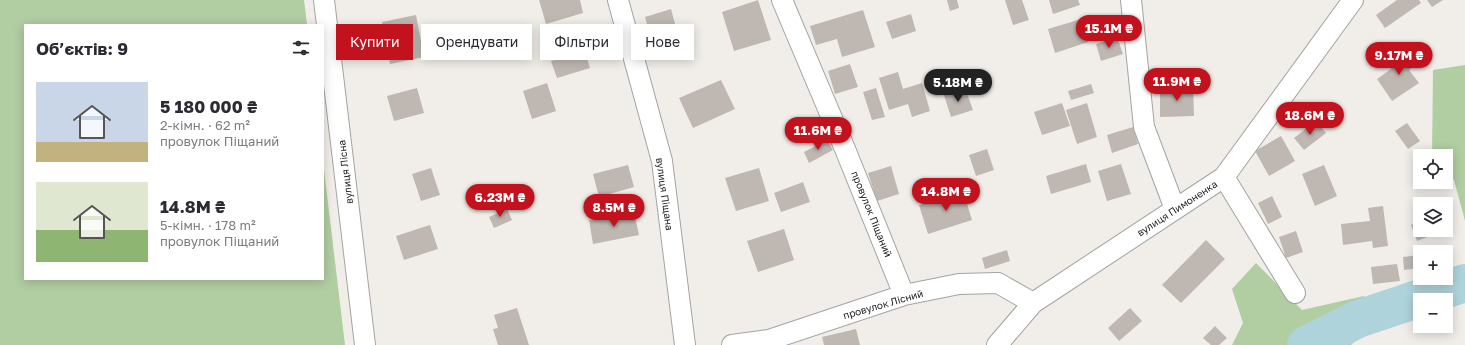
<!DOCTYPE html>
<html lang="uk">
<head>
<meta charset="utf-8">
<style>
  :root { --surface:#fff; --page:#f7f7f7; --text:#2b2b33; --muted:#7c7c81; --accent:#c2121d }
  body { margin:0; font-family:"Golos Text",sans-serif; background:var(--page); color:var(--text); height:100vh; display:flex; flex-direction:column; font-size:15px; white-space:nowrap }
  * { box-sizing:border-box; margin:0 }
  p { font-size:13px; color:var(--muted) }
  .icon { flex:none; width:22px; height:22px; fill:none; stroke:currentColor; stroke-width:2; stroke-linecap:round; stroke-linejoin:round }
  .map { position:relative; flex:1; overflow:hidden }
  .details { position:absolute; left:24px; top:24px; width:300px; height:256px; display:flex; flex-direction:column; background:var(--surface); border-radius:0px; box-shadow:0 2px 10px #0003 }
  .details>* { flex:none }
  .top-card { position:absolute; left:336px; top:24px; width:380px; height:36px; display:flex; gap:8px }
  .tools { position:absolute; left:1413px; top:149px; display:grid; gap:8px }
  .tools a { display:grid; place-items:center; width:40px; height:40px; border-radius:0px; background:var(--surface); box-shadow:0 2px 10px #0003; font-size:20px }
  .price { position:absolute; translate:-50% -34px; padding:0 9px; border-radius:14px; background:var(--accent); color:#fff; font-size:13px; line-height:26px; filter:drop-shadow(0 1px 2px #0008) }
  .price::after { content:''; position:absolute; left:50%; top:24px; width:12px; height:9px; margin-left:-6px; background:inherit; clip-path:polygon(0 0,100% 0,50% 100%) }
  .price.current { background:#222; color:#fff }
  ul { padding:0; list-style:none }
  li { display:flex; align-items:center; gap:12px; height:100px; padding:0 12px }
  li span { display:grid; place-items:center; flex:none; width:112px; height:80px; border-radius:0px; color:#555 }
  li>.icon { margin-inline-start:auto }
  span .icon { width:48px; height:48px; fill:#fffc; stroke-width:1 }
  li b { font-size:17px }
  h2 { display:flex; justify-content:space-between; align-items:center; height:48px; padding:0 12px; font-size:17px }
  .chip { padding:0 14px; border-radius:0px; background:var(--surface); box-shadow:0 2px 10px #0003; font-size:14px; line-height:36px }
  .chip.current { background:var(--accent); color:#fff }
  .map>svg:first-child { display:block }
  .forest { fill:#b1cda2 }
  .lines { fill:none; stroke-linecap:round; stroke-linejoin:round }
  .river { stroke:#aed3da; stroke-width:38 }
  .building { fill:#beb7b2 }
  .minor-casing { stroke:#a3a3a3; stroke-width:22 }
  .minor { stroke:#fff; stroke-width:20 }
  .labels { text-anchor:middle; stroke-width:3; stroke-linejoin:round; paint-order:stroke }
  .street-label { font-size:10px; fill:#222; stroke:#fff }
</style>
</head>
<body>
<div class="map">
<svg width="1465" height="345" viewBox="0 0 1465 345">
  <rect width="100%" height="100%" fill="#f1eee9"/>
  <path class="forest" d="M 0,0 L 304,0 L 307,25 L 25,25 L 25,279 L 323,279 L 323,161 L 345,345 L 0,345 Z
    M 1465,65 L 1465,221 L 1454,180 L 1446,174 L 1446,156 L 1432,156 L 1433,70 Z
    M 1256,263 L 1302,310 L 1364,296 L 1364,332 L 1351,345 L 1232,345 L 1243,323 L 1232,289 Z"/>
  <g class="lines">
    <path class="river" d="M 1306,345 L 1358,319 L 1465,283"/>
  </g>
  <path class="building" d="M 539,0 L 580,0 L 583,13 L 546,24 Z
    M 758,0 L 771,40 L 734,51 L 722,12 Z
    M 947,0 L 957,0 L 959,8 L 950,11 Z
    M 1005,0 L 1022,0 L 1029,20 L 1013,25 Z
    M 1049,0 L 1078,0 L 1080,5 L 1053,14 Z
    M 1397,0 L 1419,0 L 1421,3 L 1385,28 L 1376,15 Z
    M 1427,0 L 1443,0 L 1432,7 Z
    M 671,9 L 675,24 L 649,32 L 645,17 Z
    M 863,10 L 875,47 L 842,57 L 837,39 L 816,45 L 810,26 Z
    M 911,14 L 916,31 L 892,39 L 886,22 Z
    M 416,15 L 424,57 L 390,64 L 382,22 Z
    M 1081,19 L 1088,42 L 1055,53 L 1048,29 Z
    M 577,24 L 590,68 L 557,78 L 551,61 L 558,59 L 549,32 Z
    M 1117,37 L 1123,54 L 1101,61 L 1096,44 Z
    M 1405,50 L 1416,65 L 1409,70 L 1419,83 L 1392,101 L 1377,79 L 1391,69 L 1386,63 Z
    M 850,64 L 858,87 L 835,94 L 828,71 Z
    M 898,72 L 903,89 L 922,83 L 930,111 L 912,117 L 908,104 L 889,110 L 879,78 Z
    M 721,80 L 735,109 L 693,128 L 679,98 Z
    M 547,83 L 556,111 L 532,119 L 523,91 Z
    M 1091,84 L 1094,93 L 1071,100 L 1068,91 Z
    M 1193,86 L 1194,116 L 1160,117 L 1160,87 Z
    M 417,88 L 424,113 L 394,121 L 387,96 Z
    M 876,88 L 885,117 L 872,120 L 863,92 Z
    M 965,88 L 973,110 L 951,117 L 944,95 Z
    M 1062,103 L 1070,126 L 1042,135 L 1034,112 Z
    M 1087,103 L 1097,137 L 1077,144 L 1066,110 Z
    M 1316,121 L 1326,133 L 1304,150 L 1294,138 Z
    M 1407,123 L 1420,141 L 1408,149 L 1395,131 Z
    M 1133,127 L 1138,144 L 1112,153 L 1107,135 Z
    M 1281,136 L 1295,161 L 1269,176 L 1255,151 Z
    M 827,140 L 833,150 L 809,163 L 804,152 Z
    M 987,149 L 994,170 L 976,176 L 969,155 Z
    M 1086,164 L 1091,182 L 1051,194 L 1046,176 Z
    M 1121,164 L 1131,194 L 1107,201 L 1098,171 Z
    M 628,165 L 634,187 L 599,197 L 593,174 Z
    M 1324,165 L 1337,196 L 1315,206 L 1302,174 Z
    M 891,166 L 899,194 L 877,201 L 868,173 Z
    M 431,168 L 440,195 L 421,201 L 412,174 Z
    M 759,168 L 769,201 L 736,211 L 725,178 Z
    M 803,182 L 810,202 L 781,212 L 774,193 Z
    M 963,191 L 972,220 L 928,234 L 919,205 Z
    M 1272,196 L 1282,217 L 1268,224 L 1258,203 Z
    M 1383,206 L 1388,246 L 1373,248 L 1372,241 L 1343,245 L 1341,224 L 1370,221 L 1368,208 Z
    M 507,209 L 512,220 L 494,228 L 489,217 Z
    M 634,212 L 639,235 L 593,244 L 589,220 Z
    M 1420,221 L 1420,230 L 1433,230 L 1435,234 L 1417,241 L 1411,225 Z
    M 430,225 L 438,249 L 404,260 L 396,236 Z
    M 784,229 L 794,260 L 758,272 L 747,241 Z
    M 1296,231 L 1303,252 L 1286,258 L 1279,237 Z
    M 1206,240 L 1225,259 L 1181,303 L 1162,285 Z
    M 1007,250 L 1010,261 L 985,269 L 982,258 Z
    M 1420,255 L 1420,268 L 1404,270 L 1403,257 Z
    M 1397,264 L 1400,281 L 1373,284 L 1371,267 Z
    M 517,308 L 529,345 L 498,345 L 493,329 L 498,328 L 494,315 Z
    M 1130,308 L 1142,321 L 1119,341 L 1108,328 Z
    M 1215,326 L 1227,338 L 1219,345 L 1211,345 L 1203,338 Z
    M 856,329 L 860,345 L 824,345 L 822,337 Z"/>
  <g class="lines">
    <g class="minor-casing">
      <path id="minor" d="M 324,0 L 365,345
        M 618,0 L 662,161 L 685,345
        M 782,0 L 845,149 L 904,295
        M 1131,0 L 1144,127 L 1175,209
        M 1224,177 L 1295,293
        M 732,345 L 769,340 L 904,295 L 959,284 L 998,283 L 1033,303
        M 997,345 L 1033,303 L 1224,177 L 1353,0"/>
    </g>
    <use href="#minor" class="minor"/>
  </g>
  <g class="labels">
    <g class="street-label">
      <text transform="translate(345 172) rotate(-97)" y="4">вулиця Лісна</text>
      <text transform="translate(665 194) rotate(82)" y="4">вулиця Піщана</text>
      <text transform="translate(1177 208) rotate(-33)" y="4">вулиця Пимоненка</text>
      <text transform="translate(872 214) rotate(68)" y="4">провулок Піщаний</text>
      <text transform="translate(883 304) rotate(-16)" y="4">провулок Лісний</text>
    </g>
  </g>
</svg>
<div class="tools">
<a><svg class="icon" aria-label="locate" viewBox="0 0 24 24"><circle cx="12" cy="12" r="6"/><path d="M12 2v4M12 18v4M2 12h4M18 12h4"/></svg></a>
<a><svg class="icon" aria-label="layers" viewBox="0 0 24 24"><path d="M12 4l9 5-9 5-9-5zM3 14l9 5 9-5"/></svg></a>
<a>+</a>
<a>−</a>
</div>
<b class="price" style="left:1109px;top:49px">15.1M ₴</b>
<b class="price" style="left:1399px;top:76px">9.17M ₴</b>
<b class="price" style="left:1177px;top:102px">11.9M ₴</b>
<b class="price current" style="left:958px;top:103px">5.18M ₴</b>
<b class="price" style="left:1310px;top:136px">18.6M ₴</b>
<b class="price" style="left:818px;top:151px">11.6M ₴</b>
<b class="price" style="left:946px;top:212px">14.8M ₴</b>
<b class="price" style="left:500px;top:218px">6.23M ₴</b>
<b class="price" style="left:614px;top:228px">8.5M ₴</b>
<div class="top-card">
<a class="chip current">Купити</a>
<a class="chip">Орендувати</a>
<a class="chip">Фільтри</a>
<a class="chip">Нове</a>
</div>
<section class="details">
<h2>Об’єктів: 9<svg class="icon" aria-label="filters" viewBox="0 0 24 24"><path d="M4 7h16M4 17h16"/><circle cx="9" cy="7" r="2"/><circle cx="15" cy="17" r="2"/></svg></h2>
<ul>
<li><span style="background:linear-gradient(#c9d6e8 75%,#c2b280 0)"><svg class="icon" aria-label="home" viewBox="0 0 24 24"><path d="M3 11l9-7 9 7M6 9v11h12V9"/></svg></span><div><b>5 180 000 ₴</b><p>2-кімн. · 62 m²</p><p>провулок Піщаний</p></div></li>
<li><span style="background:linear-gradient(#dfe7d0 60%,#8fb573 0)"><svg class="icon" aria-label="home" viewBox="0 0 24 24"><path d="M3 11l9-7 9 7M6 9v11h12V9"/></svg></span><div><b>14.8M ₴</b><p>5-кімн. · 178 m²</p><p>провулок Піщаний</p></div></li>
</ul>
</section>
</div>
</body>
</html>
